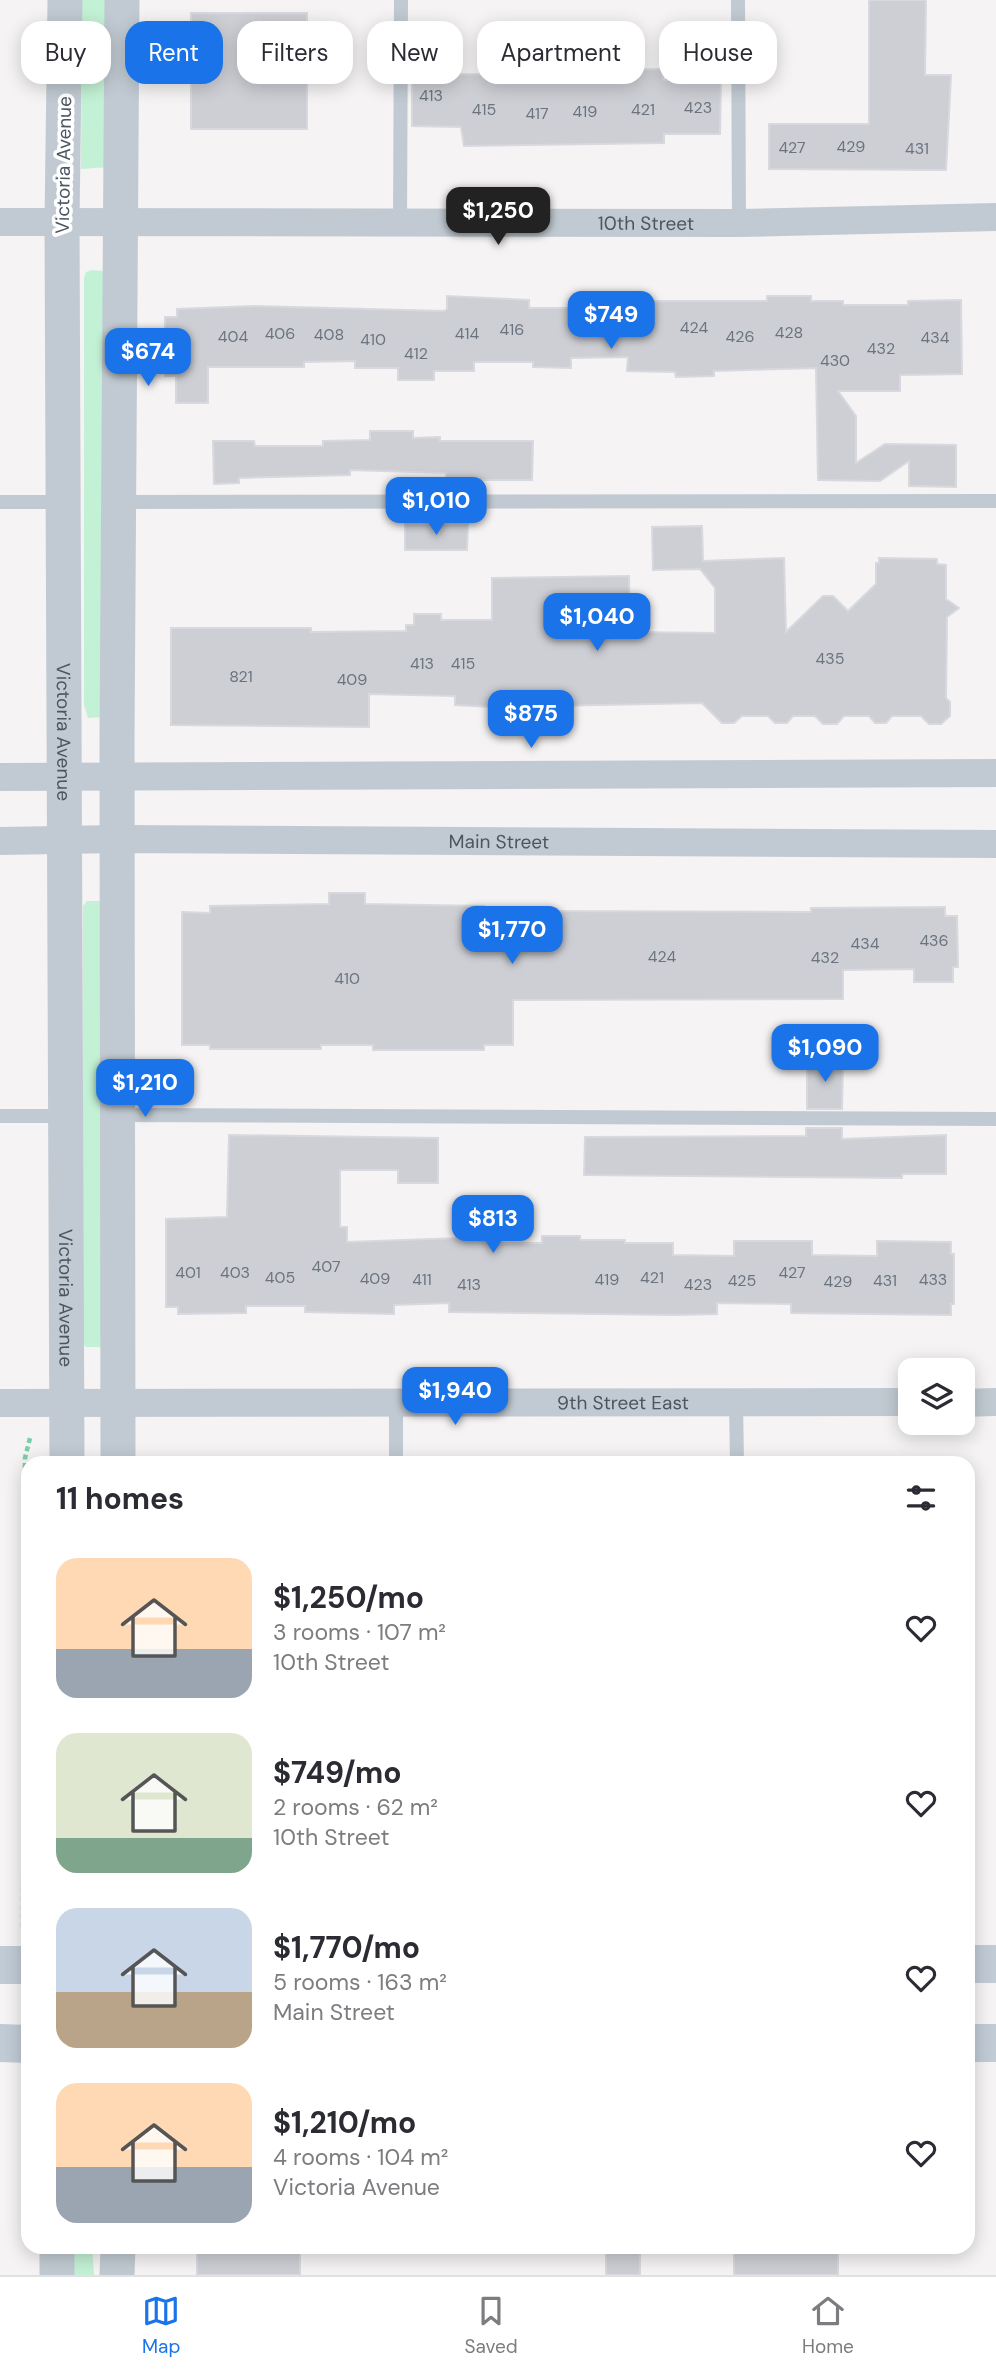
<!DOCTYPE html>
<html lang="en">
<head>
<meta charset="utf-8">
<style>
  :root { --surface:#fff; --page:#f2f2f3; --text:#2b2b33; --muted:#7c7c81; --line:#e1e1e2; --accent:#1a73e8 }
  body { margin:0; font-family:"DM Sans",sans-serif; background:var(--page); color:var(--text); height:100vh; display:flex; flex-direction:column; font-size:26px; white-space:nowrap }
  * { box-sizing:border-box; margin:0 }
  p { font-size:23px; color:var(--muted) }
  .icon { flex:none; width:38px; height:38px; fill:none; stroke:currentColor; stroke-width:2; stroke-linecap:round; stroke-linejoin:round }
  .map { position:relative; flex:1; overflow:hidden }
  .panel { position:absolute; left:21px; top:1456px; width:954px; height:798px; display:flex; flex-direction:column; background:var(--surface); border-radius:21px; box-shadow:0 4px 18px #0003 }
  .panel>* { flex:none }
  .hud { position:absolute; left:21px; top:21px; width:956px; height:63px; display:flex; gap:14px }
  .fabs { position:absolute; left:898px; top:1358px; display:grid; gap:14px }
  .fabs a { display:grid; place-items:center; width:77px; height:77px; border-radius:14px; background:var(--surface); box-shadow:0 4px 18px #0003; font-size:35px }
  .price { position:absolute; translate:-50% -60px; padding:0 16px; border-radius:14px; background:var(--accent); color:#fff; font-size:23px; line-height:46px; filter:drop-shadow(0 2px 4px #0008) }
  .price::after { content:''; position:absolute; left:50%; top:42px; width:21px; height:16px; margin-left:-10px; background:inherit; clip-path:polygon(0 0,100% 0,50% 100%) }
  .price.on { background:#222; color:#fff }
  ul { padding:0; list-style:none }
  li { display:flex; align-items:center; gap:21px; height:175px; padding:0 35px }
  li span { display:grid; place-items:center; flex:none; width:196px; height:140px; border-radius:21px; color:#555 }
  li>.icon { margin-inline-start:auto }
  span .icon { width:84px; height:84px; fill:#fffc; stroke-width:1 }
  li b { font-size:30px }
  h2 { display:flex; justify-content:space-between; align-items:center; height:84px; padding:0 35px; font-size:30px }
  .chip { padding:0 24px; border-radius:21px; background:var(--surface); box-shadow:0 4px 18px #0003; font-size:24px; line-height:63px }
  .chip.on { background:var(--accent); color:#fff }
  .dock { display:flex; justify-content:space-around; align-items:center; height:98px; border-top:2px solid var(--line); background:var(--surface); font-size:19px; color:var(--muted) }
  .dock a { display:grid; justify-items:center; gap:4px }
  .dock .on { color:var(--accent) }
  .map>svg:first-child { display:block }
  .green { fill:#c3f1d5 }
  .building { fill:#cdcfd5; stroke:#d7d9de; stroke-width:2 }
  .lines { fill:none; stroke-linecap:round; stroke-linejoin:round }
  .path { stroke:#7ad0a6; stroke-width:4.5; stroke-dasharray:5 3.5; stroke-linecap:butt }
  .service { stroke:#c1cad2; stroke-width:14 }
  .minor { stroke:#c1cad2; stroke-width:28 }
  .tertiary { stroke:#c1cad2; stroke-width:35 }
  .secondary { stroke:#c1cbd6; stroke-width:38 }
  .labels { text-anchor:middle; stroke-width:7; stroke-linejoin:round; paint-order:stroke }
  .number-label { font-size:16px; fill:#6b747e }
  .street-label { font-size:19px; fill:#4a5661; stroke:#fff }
</style>
</head>
<body>
<div class="map">
<svg width="996" height="2275" viewBox="0 0 996 2275">
  <rect width="100%" height="100%" fill="#f5f3f3"/>
  <path class="green" d="M 82,0 L 109,0 L 109,167 L 81,169 Z
    M 92,270 L 103,271 L 105,717 L 88,718 L 84,705 L 84,278 L 86,272 Z
    M 87,901 L 105,901 L 105,1347 L 86,1347 L 83,1343 L 83,906 Z
    M 72,2247 L 92,2247 L 94,2275 L 72,2275 Z"/>
  <path class="building" d="M 869,0 L 926,0 L 925,75 L 951,75 L 946,170 L 769,169 L 769,124 L 869,124 Z
    M 191,13 L 307,13 L 307,129 L 191,129 Z
    M 412,64 L 450,65 L 450,74 L 531,75 L 530,68 L 559,67 L 559,71 L 663,69 L 663,80 L 721,80 L 720,134 L 664,134 L 664,143 L 464,146 L 461,127 L 412,126 Z
    M 621,293 L 622,301 L 767,301 L 767,296 L 811,296 L 811,301 L 843,301 L 843,305 L 908,305 L 908,301 L 961,300 L 962,374 L 900,375 L 900,391 L 838,391 L 856,416 L 856,463 L 885,444 L 956,445 L 956,487 L 909,486 L 909,461 L 880,481 L 818,480 L 816,368 L 714,371 L 714,376 L 676,377 L 675,372 L 627,371 L 628,357 L 571,358 L 571,368 L 533,367 L 533,362 L 474,362 L 474,371 L 434,371 L 434,380 L 398,380 L 398,368 L 355,368 L 355,361 L 304,362 L 304,367 L 208,367 L 208,403 L 176,403 L 176,376 L 165,376 L 165,317 L 177,317 L 177,309 L 254,306 L 444,311 L 447,309 L 447,296 L 529,300 L 529,308 L 583,308 L 583,294 Z
    M 370,431 L 413,431 L 413,438 L 440,437 L 440,441 L 533,441 L 532,480 L 446,480 L 446,473 L 350,470 L 350,475 L 239,478 L 239,483 L 214,484 L 213,441 L 254,441 L 255,446 L 323,446 L 323,441 L 370,440 Z
    M 405,524 L 468,524 L 467,550 L 405,550 Z
    M 702,526 L 703,561 L 784,558 L 786,632 L 823,596 L 833,596 L 848,611 L 876,584 L 876,563 L 879,563 L 879,558 L 937,559 L 937,564 L 946,565 L 946,599 L 959,608 L 947,617 L 946,698 L 950,702 L 950,716 L 941,724 L 929,724 L 921,716 L 892,716 L 886,723 L 875,723 L 869,716 L 844,716 L 837,724 L 823,724 L 815,716 L 793,716 L 787,723 L 775,723 L 768,716 L 742,716 L 734,723 L 722,723 L 702,703 L 493,707 L 455,705 L 455,696 L 369,694 L 369,727 L 171,725 L 171,628 L 311,628 L 311,632 L 406,631 L 406,625 L 414,625 L 414,614 L 441,614 L 441,620 L 492,620 L 492,578 L 629,576 L 630,632 L 715,633 L 715,588 L 700,569 L 653,570 L 652,527 Z
    M 329,893 L 365,893 L 365,904 L 484,906 L 484,911 L 811,912 L 811,908 L 945,907 L 945,916 L 957,916 L 958,967 L 953,967 L 953,982 L 914,982 L 914,969 L 843,970 L 843,999 L 513,1000 L 513,1045 L 484,1045 L 484,1050 L 373,1050 L 373,1045 L 321,1045 L 321,1049 L 210,1049 L 210,1045 L 182,1045 L 182,912 L 210,913 L 210,906 L 329,904 Z
    M 807,1059 L 843,1060 L 842,1109 L 807,1109 Z
    M 806,1128 L 842,1128 L 842,1139 L 946,1135 L 946,1174 L 902,1174 L 902,1178 L 584,1175 L 585,1137 L 806,1136 Z
    M 229,1135 L 438,1138 L 438,1183 L 398,1183 L 398,1170 L 340,1170 L 340,1227 L 347,1227 L 347,1242 L 488,1237 L 488,1243 L 542,1243 L 542,1236 L 580,1236 L 580,1240 L 625,1240 L 625,1243 L 673,1243 L 673,1255 L 734,1256 L 734,1241 L 812,1241 L 812,1255 L 877,1256 L 877,1241 L 951,1242 L 951,1254 L 954,1254 L 954,1304 L 951,1304 L 951,1315 L 791,1313 L 791,1304 L 717,1303 L 717,1314 L 674,1315 L 449,1312 L 449,1303 L 394,1305 L 394,1314 L 305,1312 L 305,1306 L 246,1306 L 246,1313 L 178,1314 L 178,1307 L 166,1307 L 166,1219 L 227,1217 Z
    M 197,2247 L 300,2247 L 300,2275 L 197,2275 Z
    M 606,2247 L 640,2247 L 640,2275 L 606,2275 Z
    M 734,2247 L 838,2247 L 838,2275 L 734,2275 Z"/>
  <g class="lines">
    <path class="path" d="M 23,1927 L 25,1458 L 30,1438"/>
    <path class="service" d="M 738,0 L 739,223
      M 400,223 L 401,0
      M 0,502 L 64,502
      M 120,502 L 996,501
      M 119,1115 L 996,1119
      M 0,1116 L 65,1116
      M 736,1402 L 737,1463
      M 396,1403 L 396,1463"/>
    <g class="minor">
      <path id="s1" d="M 0,222 L 739,223 L 996,217"/>
      <path d="M 0,777 L 996,773"/>
      <path id="s2" d="M 0,841 L 118,839 L 996,844"/>
      <path id="s3" d="M 0,1403 L 910,1402"/>
      <path d="M 962,1403 L 996,1402"/>
    </g>
    <g class="tertiary">
      <path id="s4" d="M 65,0 L 62,222 L 67,1463"/>
      <path d="M 118,1463 L 117,740 L 122,0"/>
      <path d="M 57,2247 L 57,2275"/>
      <path d="M 117,2275 L 118,2247"/>
    </g>
    <path class="secondary" d="M 968,1964 L 996,1964
      M 0,1965 L 28,1965
      M 0,2043 L 28,2044
      M 968,2043 L 996,2043"/>
  </g>
  <g class="labels">
    <g class="number-label">
      <text x="431" y="101">413</text>
      <text x="698" y="113">423</text>
      <text x="484" y="115">415</text>
      <text x="643" y="115">421</text>
      <text x="585" y="117">419</text>
      <text x="537" y="119">417</text>
      <text x="851" y="152">429</text>
      <text x="792" y="153">427</text>
      <text x="917" y="154">431</text>
      <text x="694" y="333">424</text>
      <text x="512" y="335">416</text>
      <text x="789" y="338">428</text>
      <text x="280" y="339">406</text>
      <text x="467" y="339">414</text>
      <text x="329" y="340">408</text>
      <text x="233" y="342">404</text>
      <text x="740" y="342">426</text>
      <text x="935" y="343">434</text>
      <text x="373" y="345">410</text>
      <text x="881" y="354">432</text>
      <text x="416" y="359">412</text>
      <text x="835" y="366">430</text>
      <text x="830" y="664">435</text>
      <text x="422" y="669">413</text>
      <text x="463" y="669">415</text>
      <text x="241" y="682">821</text>
      <text x="352" y="685">409</text>
      <text x="934" y="946">436</text>
      <text x="865" y="949">434</text>
      <text x="662" y="962">424</text>
      <text x="825" y="963">432</text>
      <text x="347" y="984">410</text>
      <text x="326" y="1272">407</text>
      <text x="188" y="1278">401</text>
      <text x="235" y="1278">403</text>
      <text x="792" y="1278">427</text>
      <text x="280" y="1283">405</text>
      <text x="652" y="1283">421</text>
      <text x="375" y="1284">409</text>
      <text x="422" y="1285">411</text>
      <text x="607" y="1285">419</text>
      <text x="933" y="1285">433</text>
      <text x="742" y="1286">425</text>
      <text x="885" y="1286">431</text>
      <text x="838" y="1287">429</text>
      <text x="469" y="1290">413</text>
      <text x="698" y="1290">423</text>
    </g>
    <g class="street-label">
      <text transform="translate(63 165) rotate(-89)" y="7">Victoria Avenue</text>
      <text dy="7" stroke="none"><textPath href="#s1" startOffset="646">10th Street</textPath></text>
      <text dy="7" stroke="none"><textPath href="#s4" startOffset="732">Victoria Avenue</textPath></text>
      <text dy="7" stroke="none"><textPath href="#s2" startOffset="499">Main Street</textPath></text>
      <text dy="7" stroke="none"><textPath href="#s4" startOffset="1298">Victoria Avenue</textPath></text>
      <text dy="7" stroke="none"><textPath href="#s3" startOffset="623">9th Street East</textPath></text>
    </g>
  </g>
</svg>
<div class="fabs">
<a><svg class="icon" aria-label="layers" viewBox="0 0 24 24"><path d="M12 4l9 5-9 5-9-5zM3 14l9 5 9-5"/></svg></a>
</div>
<b class="price on" style="left:498px;top:247px">$1,250</b>
<b class="price" style="left:611px;top:351px">$749</b>
<b class="price" style="left:148px;top:388px">$674</b>
<b class="price" style="left:436px;top:537px">$1,010</b>
<b class="price" style="left:597px;top:653px">$1,040</b>
<b class="price" style="left:531px;top:750px">$875</b>
<b class="price" style="left:512px;top:966px">$1,770</b>
<b class="price" style="left:825px;top:1084px">$1,090</b>
<b class="price" style="left:145px;top:1119px">$1,210</b>
<b class="price" style="left:493px;top:1255px">$813</b>
<b class="price" style="left:455px;top:1427px">$1,940</b>
<div class="hud">
<a class="chip">Buy</a>
<a class="chip on">Rent</a>
<a class="chip">Filters</a>
<a class="chip">New</a>
<a class="chip">Apartment</a>
<a class="chip">House</a>
</div>
<section class="panel">
<h2>11 homes<svg class="icon" aria-label="filters" viewBox="0 0 24 24"><path d="M4 7h16M4 17h16"/><circle cx="9" cy="7" r="2"/><circle cx="15" cy="17" r="2"/></svg></h2>
<ul>
<li><span style="background:linear-gradient(#ffd9b3 65%,#9aa5b1 0)"><svg class="icon" aria-label="home" viewBox="0 0 24 24"><path d="M3 11l9-7 9 7M6 9v11h12V9"/></svg></span><div><b>$1,250/mo</b><p>3 rooms · 107 m²</p><p>10th Street</p></div><svg class="icon" aria-label="heart" viewBox="0 0 24 24"><path d="M12 20l-8-8c-3-5 5-10 8-4 3-6 11-1 8 4z"/></svg></li>
<li><span style="background:linear-gradient(#dfe7d0 75%,#7fa58c 0)"><svg class="icon" aria-label="home" viewBox="0 0 24 24"><path d="M3 11l9-7 9 7M6 9v11h12V9"/></svg></span><div><b>$749/mo</b><p>2 rooms · 62 m²</p><p>10th Street</p></div><svg class="icon" aria-label="heart" viewBox="0 0 24 24"><path d="M12 20l-8-8c-3-5 5-10 8-4 3-6 11-1 8 4z"/></svg></li>
<li><span style="background:linear-gradient(#c9d6e8 60%,#b9a48a 0)"><svg class="icon" aria-label="home" viewBox="0 0 24 24"><path d="M3 11l9-7 9 7M6 9v11h12V9"/></svg></span><div><b>$1,770/mo</b><p>5 rooms · 163 m²</p><p>Main Street</p></div><svg class="icon" aria-label="heart" viewBox="0 0 24 24"><path d="M12 20l-8-8c-3-5 5-10 8-4 3-6 11-1 8 4z"/></svg></li>
<li><span style="background:linear-gradient(#ffd9b3 60%,#9aa5b1 0)"><svg class="icon" aria-label="home" viewBox="0 0 24 24"><path d="M3 11l9-7 9 7M6 9v11h12V9"/></svg></span><div><b>$1,210/mo</b><p>4 rooms · 104 m²</p><p>Victoria Avenue</p></div><svg class="icon" aria-label="heart" viewBox="0 0 24 24"><path d="M12 20l-8-8c-3-5 5-10 8-4 3-6 11-1 8 4z"/></svg></li>
</ul>
</section>
</div>
<nav class="dock">
<a class="on"><svg class="icon" aria-label="map" viewBox="0 0 24 24"><path d="M3 6l6-2 6 2 6-2v14l-6 2-6-2-6 2zM9 4v14M15 6v14"/></svg>Map</a>
<a><svg class="icon" aria-label="saved" viewBox="0 0 24 24"><path d="M7 4h10v16l-5-4-5 4z"/></svg>Saved</a>
<a><svg class="icon" aria-label="home" viewBox="0 0 24 24"><path d="M3 11l9-7 9 7M6 9v11h12V9"/></svg>Home</a>
</nav>
</body>
</html>
